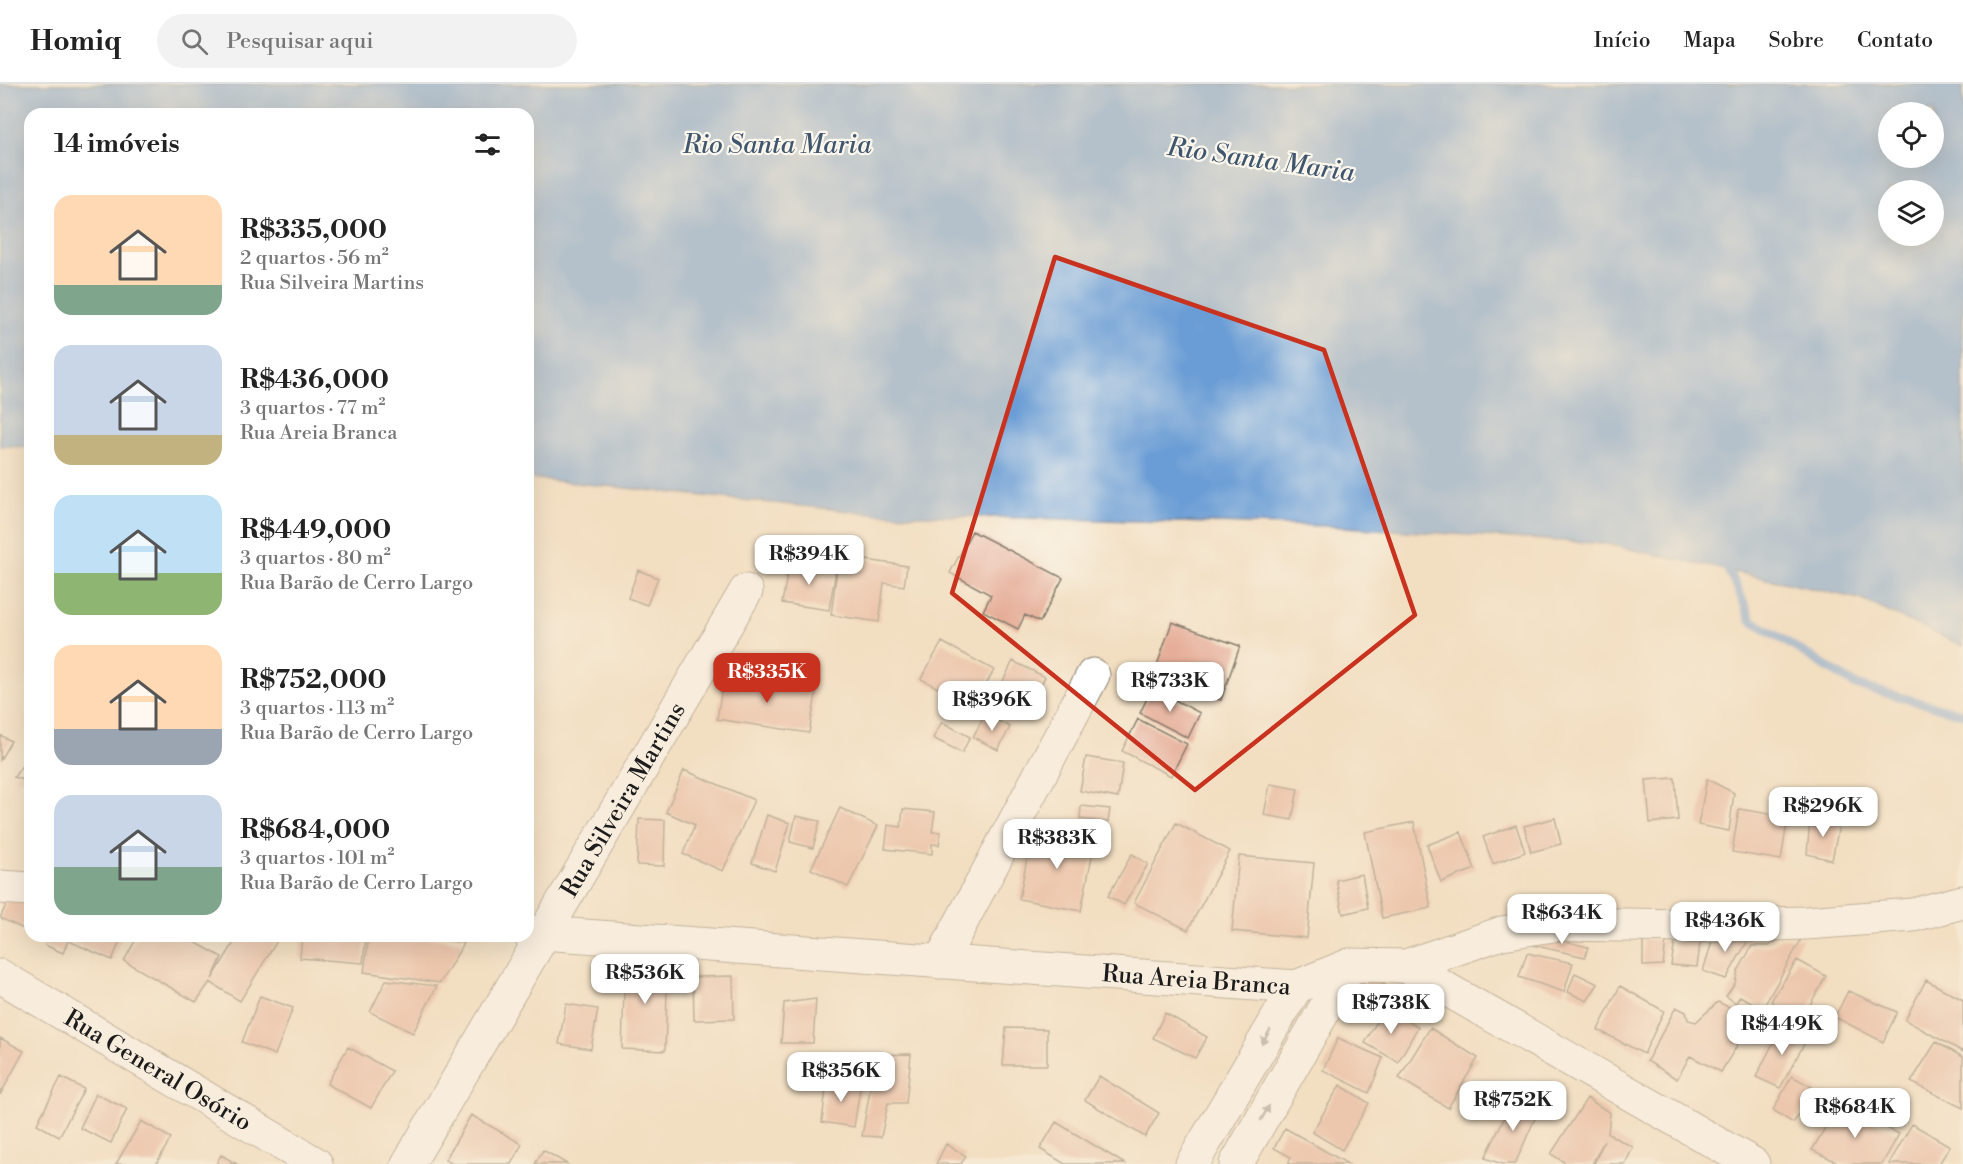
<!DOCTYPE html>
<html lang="pt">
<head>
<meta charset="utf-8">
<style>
  :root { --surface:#fff; --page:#f2f2f2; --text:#222; --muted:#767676; --line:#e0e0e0; --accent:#c8321e }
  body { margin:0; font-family:"Libre Bodoni",serif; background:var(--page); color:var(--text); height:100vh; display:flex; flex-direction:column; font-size:22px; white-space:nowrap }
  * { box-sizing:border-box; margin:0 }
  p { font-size:20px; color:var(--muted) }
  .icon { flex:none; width:33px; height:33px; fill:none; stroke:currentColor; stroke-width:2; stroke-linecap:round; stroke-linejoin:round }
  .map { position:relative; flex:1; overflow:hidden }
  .side { position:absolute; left:24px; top:24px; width:510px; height:834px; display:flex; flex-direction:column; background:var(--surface); border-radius:18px; box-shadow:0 6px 24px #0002 }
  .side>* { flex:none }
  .fabs { position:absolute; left:1878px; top:18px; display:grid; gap:12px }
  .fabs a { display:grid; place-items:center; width:66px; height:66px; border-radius:50%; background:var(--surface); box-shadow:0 6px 24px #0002; font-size:30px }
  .price { position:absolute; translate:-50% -51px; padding:0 14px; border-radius:12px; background:#fff; color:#222; font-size:20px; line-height:39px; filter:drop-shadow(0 2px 3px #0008) }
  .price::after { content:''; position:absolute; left:50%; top:36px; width:18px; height:14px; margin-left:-9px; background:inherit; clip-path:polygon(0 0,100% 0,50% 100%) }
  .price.on { background:var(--accent); color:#fff }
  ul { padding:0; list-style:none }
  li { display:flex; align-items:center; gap:18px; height:150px; padding:0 30px }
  li span { display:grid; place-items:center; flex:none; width:168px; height:120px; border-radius:18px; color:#555 }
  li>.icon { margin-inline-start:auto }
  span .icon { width:72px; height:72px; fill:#fffc; stroke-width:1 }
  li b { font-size:26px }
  h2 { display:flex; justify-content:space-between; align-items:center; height:72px; padding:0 30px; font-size:26px }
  header { display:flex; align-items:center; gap:36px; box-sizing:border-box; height:84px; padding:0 30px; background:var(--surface); border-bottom:2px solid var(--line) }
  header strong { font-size:28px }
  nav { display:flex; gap:33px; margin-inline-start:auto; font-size:21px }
  .search { width:420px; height:54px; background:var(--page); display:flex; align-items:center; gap:15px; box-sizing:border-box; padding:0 21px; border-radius:33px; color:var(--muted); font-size:22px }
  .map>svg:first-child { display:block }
  .water { fill:#6b9dd5; stroke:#445c78; stroke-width:1.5; fill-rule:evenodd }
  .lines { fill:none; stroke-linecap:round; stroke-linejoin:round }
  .stream { stroke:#6b9dd5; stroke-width:9 }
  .building { fill:#e5ac96 }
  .minor-casing { stroke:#877d6e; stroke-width:35 }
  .minor { stroke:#fff; stroke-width:33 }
  .oneway { fill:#999 }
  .marked { fill:none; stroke:#c8321e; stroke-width:4.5; stroke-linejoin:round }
  .labels { text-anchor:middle; stroke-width:4.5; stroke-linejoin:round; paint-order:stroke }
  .street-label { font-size:24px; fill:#1c1c1c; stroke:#fbf7ec }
  .water-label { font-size:26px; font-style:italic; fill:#40566f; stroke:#fbf7ec }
</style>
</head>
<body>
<header>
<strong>Homiq</strong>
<div class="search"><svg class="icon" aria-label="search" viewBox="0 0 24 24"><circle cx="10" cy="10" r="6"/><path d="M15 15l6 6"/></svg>Pesquisar aqui</div>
<nav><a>Início</a><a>Mapa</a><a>Sobre</a><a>Contato</a></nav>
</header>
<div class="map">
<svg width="1963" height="1080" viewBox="0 0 1963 1080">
  <rect width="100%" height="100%" fill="#fbf7ec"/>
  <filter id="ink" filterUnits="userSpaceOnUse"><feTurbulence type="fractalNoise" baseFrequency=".0167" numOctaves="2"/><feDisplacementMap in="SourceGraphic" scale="12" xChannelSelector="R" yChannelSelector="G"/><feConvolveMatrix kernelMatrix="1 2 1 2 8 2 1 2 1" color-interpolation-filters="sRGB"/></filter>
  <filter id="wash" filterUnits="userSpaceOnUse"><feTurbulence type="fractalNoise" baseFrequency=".008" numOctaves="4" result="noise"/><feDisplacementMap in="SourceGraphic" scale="24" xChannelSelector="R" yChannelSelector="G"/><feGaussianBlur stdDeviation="1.35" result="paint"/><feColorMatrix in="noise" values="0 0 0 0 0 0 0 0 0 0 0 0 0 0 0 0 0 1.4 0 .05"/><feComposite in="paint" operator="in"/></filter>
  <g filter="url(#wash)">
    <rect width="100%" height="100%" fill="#f2dec1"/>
    <path class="water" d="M 0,0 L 1963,0 L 1963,562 L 1860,515 L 1606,460 L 1330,442 L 880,430 L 528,394 L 528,30 L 30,30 L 30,363 L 0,362 ZM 1888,28 L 1934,28 L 1934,74 L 1888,74 ZM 1888,106 L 1934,106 L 1934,152 L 1888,152 Z"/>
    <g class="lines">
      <path class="stream" d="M 1723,477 L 1736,501 L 1751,536 L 1856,601 L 1963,630"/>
    </g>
    <g id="blocks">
      <path class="building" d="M 972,447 L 1063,494 L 1040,538 L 1025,531 L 1018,545 L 983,527 L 991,511 L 950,489 Z
        M 839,472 L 907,482 L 904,502 L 884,499 L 879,538 L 831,531 Z
        M 789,479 L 836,486 L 829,526 L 782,519 Z
        M 638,486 L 658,494 L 647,521 L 628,514 Z
        M 1172,538 L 1240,562 L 1221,616 L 1153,593 Z
        M 942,558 L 994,586 L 973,623 L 921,595 Z
        M 1013,577 L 1045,593 L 1033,617 L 1001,601 Z
        M 724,590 L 817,605 L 809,649 L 717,635 Z
        M 1152,604 L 1200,629 L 1188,654 L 1140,629 Z
        M 985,630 L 1010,643 L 998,666 L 973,653 Z
        M 1138,635 L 1187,660 L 1171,692 L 1122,667 Z
        M 942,638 L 970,653 L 962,669 L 933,654 Z
        M 0,651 L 11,657 L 0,676 Z
        M 30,670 L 30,698 L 14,693 Z
        M 1086,673 L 1123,679 L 1118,714 L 1080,707 Z
        M 684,686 L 754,716 L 723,787 L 683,770 L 695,741 L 666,728 Z
        M 1675,694 L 1678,736 L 1650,739 L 1646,696 Z
        M 1707,695 L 1734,709 L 1729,747 L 1698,741 Z
        M 1270,700 L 1298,705 L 1292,736 L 1264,731 Z
        M 1081,722 L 1110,725 L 1108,738 L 1080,735 Z
        M 840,724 L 878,742 L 848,803 L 811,785 Z
        M 903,725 L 935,728 L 932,748 L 941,748 L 939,761 L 932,760 L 932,770 L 885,765 L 888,741 L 901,743 Z
        M 1739,725 L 1788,733 L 1781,776 L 1732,768 Z
        M 767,731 L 790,739 L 775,787 L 752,779 Z
        M 1828,731 L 1840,737 L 1832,776 L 1807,770 L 1810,735 L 1824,743 Z
        M 796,732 L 820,737 L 813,764 L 790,758 Z
        M 1555,734 L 1561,760 L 1531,768 L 1524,742 Z
        M 639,735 L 665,736 L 664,782 L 637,781 Z
        M 1414,738 L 1431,824 L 1382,834 L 1365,748 Z
        M 1176,739 L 1230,767 L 1188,846 L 1134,819 Z
        M 1516,741 L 1525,768 L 1493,780 L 1483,753 Z
        M 1033,744 L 1095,757 L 1081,827 L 1019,815 Z
        M 1461,748 L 1475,785 L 1441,798 L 1427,761 Z
        M 1132,770 L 1148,780 L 1124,821 L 1108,812 Z
        M 1239,772 L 1314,779 L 1307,854 L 1232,847 Z
        M 1362,790 L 1368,824 L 1343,830 L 1336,796 Z
        M 13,807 L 30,815 L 30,848 L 0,834 Z
        M 1569,848 L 1568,858 L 1588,863 L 1585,873 L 1528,860 Z
        M 1715,848 L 1751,851 L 1726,895 L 1703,887 Z
        M 49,852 L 70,852 L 63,869 L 45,861 Z
        M 74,852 L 122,852 L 112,876 L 71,858 Z
        M 138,852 L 191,852 L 189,855 L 222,873 L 212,895 L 238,852 L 269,852 L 277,857 L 240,917 L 210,898 L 196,918 L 124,877 Z
        M 302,852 L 366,852 L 363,879 L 300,874 Z
        M 369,852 L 418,852 L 464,859 L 440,899 L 364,888 Z
        M 1676,852 L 1701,852 L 1697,883 L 1671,881 Z
        M 1781,854 L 1802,854 L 1763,924 L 1740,912 L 1736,919 L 1726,912 L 1735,899 L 1738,887 L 1752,862 L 1769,862 Z
        M 1643,855 L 1666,857 L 1663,881 L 1643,882 Z
        M 1527,869 L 1573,879 L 1564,908 L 1519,893 Z
        M 625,876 L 668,878 L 665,967 L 622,965 Z
        M 1797,876 L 1826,892 L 1801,937 L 1771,917 Z
        M 1575,889 L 1598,900 L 1587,917 L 1568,908 Z
        M 1369,891 L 1392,906 L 1377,930 L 1354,916 Z
        M 733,892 L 734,935 L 694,936 L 693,893 Z
        M 386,896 L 437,902 L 413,949 L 370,928 Z
        M 1926,896 L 1963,916 L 1963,968 L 1905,936 Z
        M 1620,902 L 1664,927 L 1644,970 L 1598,946 Z
        M 1848,907 L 1897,928 L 1883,958 L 1835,933 Z
        M 260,912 L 293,924 L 275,971 L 242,958 Z
        M 816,915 L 813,959 L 781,959 L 784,919 Z
        M 1718,918 L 1753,935 L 1721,988 L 1690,972 L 1677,995 L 1647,977 L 1676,923 L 1686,928 L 1688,936 L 1696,938 Z
        M 566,920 L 598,925 L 591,965 L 559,960 Z
        M 1385,923 L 1418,943 L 1398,978 L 1365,959 Z
        M 1165,929 L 1207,953 L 1195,974 L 1153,954 Z
        M 1782,942 L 1809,951 L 1780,1004 L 1756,993 Z
        M 1006,944 L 1047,945 L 1047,981 L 1003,981 Z
        M 1430,944 L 1478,974 L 1448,1024 L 1399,994 Z
        M 0,954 L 24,967 L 0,1011 Z
        M 1338,954 L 1383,974 L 1369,1009 L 1323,986 Z
        M 1936,958 L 1963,973 L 1963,1024 L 1911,998 Z
        M 348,963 L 392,987 L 371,1024 L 327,1000 Z
        M 911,970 L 906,1019 L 888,1019 L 881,1053 L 862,1052 L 876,971 Z
        M 1099,992 L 1159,1029 L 1145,1053 L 1085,1016 Z
        M 1792,992 L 1817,1006 L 1793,1039 L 1773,1026 Z
        M 61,993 L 84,1005 L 59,1053 L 37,1040 Z
        M 827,996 L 861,998 L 854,1043 L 822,1038 Z
        M 1340,1001 L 1369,1019 L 1342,1066 L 1312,1048 Z
        M 96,1010 L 127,1025 L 111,1059 L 80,1044 Z
        M 1515,1012 L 1540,1023 L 1515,1080 L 1502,1080 L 1485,1074 Z
        M 1587,1014 L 1610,1029 L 1608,1050 L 1633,1063 L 1625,1080 L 1594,1080 L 1604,1057 L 1592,1080 L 1567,1080 L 1551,1070 Z
        M 1839,1020 L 1899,1050 L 1882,1080 L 1841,1080 L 1812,1066 Z
        M 471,1031 L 522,1060 L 511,1080 L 453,1080 L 445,1076 Z
        M 141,1037 L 171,1054 L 156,1080 L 116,1080 Z
        M 1056,1038 L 1125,1080 L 1065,1080 L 1040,1065 Z
        M 1912,1040 L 1950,1062 L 1939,1080 L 1889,1080 Z
        M 1285,1044 L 1348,1080 L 1288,1080 L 1291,1073 L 1274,1064 Z
        M 946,1060 L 966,1072 L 961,1080 L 936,1080 Z
        M 543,1066 L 567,1080 L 535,1080 Z
        M 221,1071 L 237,1080 L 216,1080 Z"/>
    </g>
  </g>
  <g filter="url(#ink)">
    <use href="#blocks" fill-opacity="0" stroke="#877d6e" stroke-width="1.5"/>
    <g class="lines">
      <g class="minor-casing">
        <g id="minor">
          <path d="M 0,803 L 30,805"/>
          <path id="s1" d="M 528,848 L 1296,903 L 1350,881 L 1406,882 L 1502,849 L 1559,840 L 1689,842 L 1806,839 L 1913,831 L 1963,818"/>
          <path d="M 940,878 L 1093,591"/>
          <path d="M 1406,882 L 1753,1080"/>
          <path id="s2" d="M 0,892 L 316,1080"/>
          <path id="s3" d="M 408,1080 L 746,507"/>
          <path d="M 1192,1080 L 1296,903"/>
          <path d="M 1236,1080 L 1350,881"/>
        </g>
      </g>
      <use href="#minor" class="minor"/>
    </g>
    <defs><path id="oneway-solid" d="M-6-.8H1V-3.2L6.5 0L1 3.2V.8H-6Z" transform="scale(1.5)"/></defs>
    <g class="oneway">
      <use href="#oneway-solid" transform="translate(1266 953) rotate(120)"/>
      <use href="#oneway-solid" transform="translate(1265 1029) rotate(-60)"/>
    </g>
  </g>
  <path d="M0 0H1963V1080H0ZM 1055,173 L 1324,266 L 1415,531 L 1195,706 L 952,509 Z" fill="#f2dec1" fill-opacity=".55" fill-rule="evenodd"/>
  <path class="marked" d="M 1055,173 L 1324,266 L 1415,531 L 1195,706 L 952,509 Z"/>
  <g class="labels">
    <g class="street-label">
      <text dy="8" stroke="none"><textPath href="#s3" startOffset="423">Rua Silveira Martins</textPath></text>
      <text dy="8" stroke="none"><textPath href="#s1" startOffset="670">Rua Areia Branca</textPath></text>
      <text dy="8" stroke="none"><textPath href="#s2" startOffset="184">Rua General Osório</textPath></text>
    </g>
    <g class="water-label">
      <text x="777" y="69">Rio Santa Maria</text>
      <text transform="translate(1261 75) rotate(8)" y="9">Rio Santa Maria</text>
    </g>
  </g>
</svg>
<div class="fabs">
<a><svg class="icon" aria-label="locate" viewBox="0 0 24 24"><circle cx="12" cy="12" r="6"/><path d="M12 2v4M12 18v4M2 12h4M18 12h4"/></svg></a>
<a><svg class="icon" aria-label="layers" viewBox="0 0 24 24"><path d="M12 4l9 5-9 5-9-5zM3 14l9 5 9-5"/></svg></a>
</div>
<b class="price" style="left:809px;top:502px">R$394K</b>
<b class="price on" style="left:767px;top:620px">R$335K</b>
<b class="price" style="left:1170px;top:629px">R$733K</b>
<b class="price" style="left:992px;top:648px">R$396K</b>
<b class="price" style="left:1823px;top:754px">R$296K</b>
<b class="price" style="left:1057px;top:786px">R$383K</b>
<b class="price" style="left:1562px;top:861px">R$634K</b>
<b class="price" style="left:1725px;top:869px">R$436K</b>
<b class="price" style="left:645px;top:921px">R$536K</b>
<b class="price" style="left:1391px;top:951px">R$738K</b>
<b class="price" style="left:1782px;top:972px">R$449K</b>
<b class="price" style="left:841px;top:1019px">R$356K</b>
<b class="price" style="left:1513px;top:1048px">R$752K</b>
<b class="price" style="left:1855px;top:1055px">R$684K</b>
<section class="side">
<h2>14 imóveis<svg class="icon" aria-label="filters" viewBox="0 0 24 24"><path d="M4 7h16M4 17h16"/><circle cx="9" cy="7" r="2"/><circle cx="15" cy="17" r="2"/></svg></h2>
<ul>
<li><span style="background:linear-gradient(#ffd9b3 75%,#7fa58c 0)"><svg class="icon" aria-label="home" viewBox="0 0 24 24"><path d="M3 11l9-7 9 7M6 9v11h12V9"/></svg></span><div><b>R$335,000</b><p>2 quartos · 56 m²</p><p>Rua Silveira Martins</p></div></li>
<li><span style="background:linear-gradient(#c9d6e8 75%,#c2b280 0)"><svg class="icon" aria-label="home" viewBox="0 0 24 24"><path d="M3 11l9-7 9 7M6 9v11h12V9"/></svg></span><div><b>R$436,000</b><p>3 quartos · 77 m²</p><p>Rua Areia Branca</p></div></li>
<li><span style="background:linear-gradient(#bfe0f5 65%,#8fb573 0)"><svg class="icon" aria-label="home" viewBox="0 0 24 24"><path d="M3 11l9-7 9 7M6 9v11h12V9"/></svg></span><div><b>R$449,000</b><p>3 quartos · 80 m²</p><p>Rua Barão de Cerro Largo</p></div></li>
<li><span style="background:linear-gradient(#ffd9b3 70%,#9aa5b1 0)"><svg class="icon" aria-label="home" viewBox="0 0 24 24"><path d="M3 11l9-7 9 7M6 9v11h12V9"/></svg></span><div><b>R$752,000</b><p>3 quartos · 113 m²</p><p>Rua Barão de Cerro Largo</p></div></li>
<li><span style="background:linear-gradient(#c9d6e8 60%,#7fa58c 0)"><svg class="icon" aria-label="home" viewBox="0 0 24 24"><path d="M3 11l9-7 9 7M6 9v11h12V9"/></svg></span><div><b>R$684,000</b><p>3 quartos · 101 m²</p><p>Rua Barão de Cerro Largo</p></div></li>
</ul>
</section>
</div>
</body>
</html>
